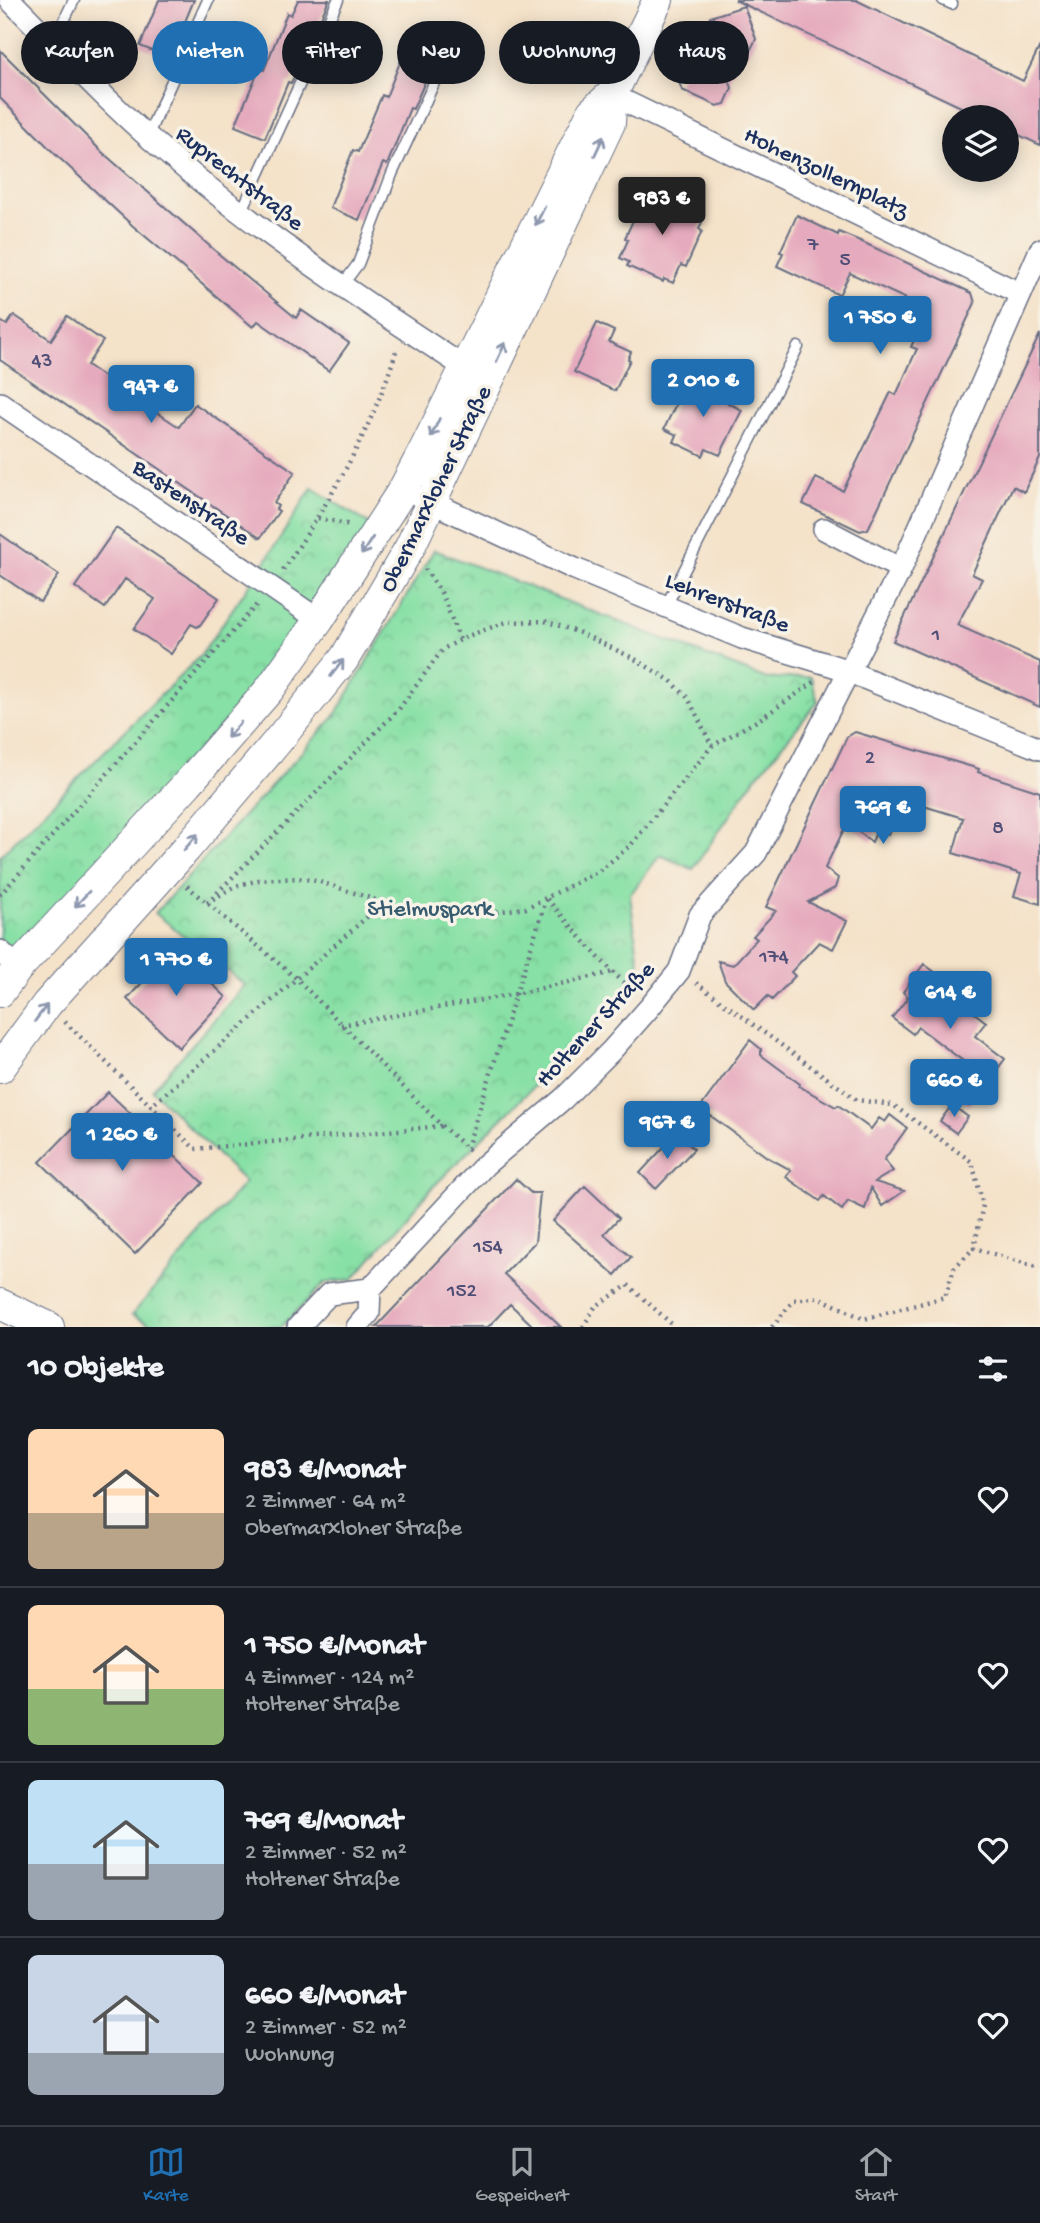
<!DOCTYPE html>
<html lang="de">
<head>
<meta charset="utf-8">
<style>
  :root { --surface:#171b24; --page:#242831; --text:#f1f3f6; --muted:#9ea1a6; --line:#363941; --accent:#1f6fb2 }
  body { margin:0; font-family:"Gochi Hand",sans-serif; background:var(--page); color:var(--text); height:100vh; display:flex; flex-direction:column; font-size:26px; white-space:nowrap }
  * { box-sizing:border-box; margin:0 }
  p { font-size:23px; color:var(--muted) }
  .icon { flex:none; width:38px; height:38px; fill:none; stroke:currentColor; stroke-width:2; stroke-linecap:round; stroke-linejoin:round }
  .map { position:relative; height:1327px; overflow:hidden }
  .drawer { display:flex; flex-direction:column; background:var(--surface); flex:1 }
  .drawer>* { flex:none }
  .hud { position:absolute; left:21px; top:21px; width:999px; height:63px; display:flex; gap:14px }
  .controls { position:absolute; left:942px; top:105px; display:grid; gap:14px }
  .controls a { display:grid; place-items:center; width:77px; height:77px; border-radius:50%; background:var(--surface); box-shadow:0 4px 18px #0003; font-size:35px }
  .price { position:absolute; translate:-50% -60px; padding:0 16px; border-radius:7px; background:var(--accent); color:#fff; font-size:23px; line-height:46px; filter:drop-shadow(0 2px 4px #0008) }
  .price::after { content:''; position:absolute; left:50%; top:42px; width:21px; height:16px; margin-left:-10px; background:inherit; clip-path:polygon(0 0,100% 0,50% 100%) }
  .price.selected { background:#222; color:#fff }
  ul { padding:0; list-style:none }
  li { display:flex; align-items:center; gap:21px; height:175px; padding:0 28px }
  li+li { border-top:2px solid var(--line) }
  li span { display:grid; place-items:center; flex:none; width:196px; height:140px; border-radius:10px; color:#555 }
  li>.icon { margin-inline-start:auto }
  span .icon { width:84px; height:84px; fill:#fffc; stroke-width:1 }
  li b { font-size:30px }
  h2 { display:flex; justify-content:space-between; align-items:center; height:84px; padding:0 28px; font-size:30px }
  .pill { padding:0 24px; border-radius:32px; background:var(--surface); box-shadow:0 4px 18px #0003; font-size:24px; line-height:63px }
  .pill.selected { background:var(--accent); color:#fff }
  .dock { display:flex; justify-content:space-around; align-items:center; height:98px; border-top:2px solid var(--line); background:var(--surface); font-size:19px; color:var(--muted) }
  .dock a { display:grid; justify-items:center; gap:4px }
  .dock .selected { color:var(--accent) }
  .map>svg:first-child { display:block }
  .park { fill:url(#park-crowns); stroke:#518882; stroke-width:2 }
  .building { fill:#e6aabe }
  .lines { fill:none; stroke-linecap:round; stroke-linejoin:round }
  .lane-casing { stroke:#676e83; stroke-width:13 }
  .street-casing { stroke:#676e83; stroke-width:24 }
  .secondary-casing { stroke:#676e83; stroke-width:32 }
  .path { stroke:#676e83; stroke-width:4.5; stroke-dasharray:2 5; stroke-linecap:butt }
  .lane { stroke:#fff; stroke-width:10 }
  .street { stroke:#fff; stroke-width:21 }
  .secondary { stroke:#fff; stroke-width:30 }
  .oneway { stroke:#8d97ae }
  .labels { text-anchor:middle; stroke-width:7; stroke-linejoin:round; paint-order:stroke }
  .number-label { font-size:21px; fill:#4e4e76 }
  .street-label { font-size:24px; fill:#1b2f5e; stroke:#f7f3e8 }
  .park-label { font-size:24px; fill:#365b70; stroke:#f7f3e8 }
</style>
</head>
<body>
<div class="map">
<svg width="1040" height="1327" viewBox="0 0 1040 1327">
  <defs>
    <pattern id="park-crowns" width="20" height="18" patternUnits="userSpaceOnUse" patternTransform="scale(1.75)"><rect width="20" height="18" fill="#87e0a5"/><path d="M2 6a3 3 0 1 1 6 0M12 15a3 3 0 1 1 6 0" fill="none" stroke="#74c090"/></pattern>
  </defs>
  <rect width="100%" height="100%" fill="#f7f3e8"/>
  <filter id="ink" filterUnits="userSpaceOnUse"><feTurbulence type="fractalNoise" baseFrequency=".0143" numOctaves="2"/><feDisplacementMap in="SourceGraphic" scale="14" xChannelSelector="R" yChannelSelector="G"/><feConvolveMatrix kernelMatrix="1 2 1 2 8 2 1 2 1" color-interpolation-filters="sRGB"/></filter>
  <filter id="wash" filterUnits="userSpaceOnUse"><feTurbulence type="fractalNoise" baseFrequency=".00686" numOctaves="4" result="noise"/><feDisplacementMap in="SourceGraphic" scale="28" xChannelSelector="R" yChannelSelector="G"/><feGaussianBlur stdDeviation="1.57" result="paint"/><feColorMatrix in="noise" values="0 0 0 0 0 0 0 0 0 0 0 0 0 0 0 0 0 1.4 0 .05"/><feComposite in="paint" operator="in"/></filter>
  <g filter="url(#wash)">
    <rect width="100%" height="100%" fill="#f4e2c9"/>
    <path class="park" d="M 312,488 L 374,527 L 313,621 L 0,977 L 0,856 L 201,655 L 265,562 Z
      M 434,550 L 767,679 L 811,677 L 818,702 L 753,781 L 693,869 L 660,855 L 630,895 L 641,979 L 431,1189 L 353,1279 L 325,1283 L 281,1327 L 156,1327 L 132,1315 L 245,1182 L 152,1090 L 245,985 L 155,913 L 334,717 Z"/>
    <g id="blocks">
      <path class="building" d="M 159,0 L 194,0 L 170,58 L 140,46 Z
        M 298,0 L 329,0 L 291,83 L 288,82 L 265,138 L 235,126 L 259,69 L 264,70 L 287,13 L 291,15 Z
        M 735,0 L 856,0 L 1023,81 L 1040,46 L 1040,145 L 1006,129 L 1006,117 L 982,117 Z
        M 744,6 L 756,39 L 748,55 L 741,57 L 736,66 L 729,80 L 732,88 L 725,104 L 717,106 L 682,90 L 679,82 L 710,17 Z
        M 409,40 L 438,52 L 413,109 L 410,108 L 387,165 L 383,163 L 359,220 L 330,208 L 353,150 L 358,152 L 382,95 L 386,97 Z
        M 0,50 L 102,152 L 220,255 L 296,318 L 301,310 L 349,343 L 329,371 L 258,321 L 253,327 L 133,226 L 55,154 L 0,98 Z
        M 671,190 L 694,200 L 688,213 L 702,222 L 699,229 L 702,231 L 686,267 L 681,265 L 673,283 L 664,279 L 663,282 L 627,266 L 629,262 L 620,258 L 628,240 L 625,238 L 641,203 L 645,204 L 648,197 L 660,201 L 664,191 L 669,194 Z
        M 797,215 L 838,235 L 839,232 L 860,241 L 972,293 L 975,303 L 868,529 L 860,531 L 803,504 L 816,478 L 843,491 L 891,392 L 896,395 L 917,349 L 911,347 L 928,309 L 850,273 L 839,295 L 777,266 L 783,253 L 780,252 Z
        M 14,315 L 51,340 L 67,316 L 103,341 L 87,365 L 123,390 L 179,427 L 195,404 L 295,472 L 274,503 L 278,506 L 276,509 L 279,511 L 260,538 L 0,360 L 0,321 L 7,325 Z
        M 597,323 L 614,331 L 609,342 L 631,352 L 628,359 L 630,360 L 615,391 L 574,372 Z
        M 1040,334 L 1040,458 L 1024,492 L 1013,486 L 972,574 L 982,579 L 957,625 L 1040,662 L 1040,707 L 893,641 Z
        M 702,382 L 732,396 L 728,403 L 742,410 L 720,455 L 706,449 L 703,456 L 674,442 L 677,435 L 664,429 L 686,383 L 699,389 Z
        M 116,528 L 219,598 L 200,625 L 197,627 L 191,624 L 171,654 L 134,629 L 155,599 L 125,579 L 105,608 L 75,587 Z
        M 0,534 L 59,575 L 40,602 L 0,575 Z
        M 855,732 L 979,769 L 978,772 L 1040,792 L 1040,904 L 1014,896 L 1021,874 L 953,853 L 963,818 L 901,799 L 888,834 L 877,830 L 872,842 L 847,823 L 825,868 L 838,878 L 835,888 L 808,902 L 847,921 L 833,949 L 819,942 L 791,972 L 795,976 L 772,1000 L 768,996 L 754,1010 L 725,981 L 718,961 L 733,965 L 757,939 L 753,936 L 776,911 L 766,907 L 847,737 Z
        M 174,948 L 226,997 L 179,1048 L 127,999 Z
        M 924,964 L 956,988 L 951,995 L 986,1022 L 975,1036 L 1005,1059 L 969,1106 L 944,1087 L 963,1061 L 918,1027 L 913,1034 L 892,1018 L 908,997 L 903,992 Z
        M 750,1040 L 761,1049 L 761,1055 L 800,1084 L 799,1086 L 836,1107 L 838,1105 L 871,1129 L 879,1118 L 885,1122 L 890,1115 L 907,1128 L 884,1160 L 893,1171 L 875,1182 L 904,1191 L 882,1206 L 871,1188 L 865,1209 L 848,1201 L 842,1210 L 824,1196 L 820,1201 L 786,1177 L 791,1170 L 767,1157 L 700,1108 Z
        M 108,1092 L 203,1183 L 135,1254 L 40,1162 Z
        M 952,1105 L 968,1117 L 956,1133 L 940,1121 Z
        M 677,1133 L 694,1149 L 656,1189 L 640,1173 Z
        M 516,1179 L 531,1193 L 540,1193 L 535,1242 L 504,1274 L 561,1327 L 534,1327 L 510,1304 L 488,1327 L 376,1327 Z
        M 585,1186 L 619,1218 L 604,1234 L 631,1257 L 615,1275 L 553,1221 Z"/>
    </g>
  </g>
  <g filter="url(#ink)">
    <use href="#blocks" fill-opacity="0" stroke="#676e83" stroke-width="2"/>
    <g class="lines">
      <g class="lane-casing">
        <path id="lane" d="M 943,0 L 952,4
          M 53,43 L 74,0
          M 147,137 L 208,0
          M 241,213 L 338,0
          M 341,287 L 358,264 L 392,174 L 446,57
          M 666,606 L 798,347"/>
      </g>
      <g class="street-casing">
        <path id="street" d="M 10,0 C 55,45 98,93 146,135 C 244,222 354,295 464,367
          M 612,95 L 1021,294
          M 0,403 L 319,620
          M 420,497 L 575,569 L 742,638 L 837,667 L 1040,749
          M 824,529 L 901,569
          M 0,951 L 18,968
          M 298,1327 L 329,1294 L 370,1289
          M 357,1327 L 369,1313 L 370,1289 L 485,1165 L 563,1099 L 612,1050 L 649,1008 L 679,971 L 700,915 L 756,853 L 901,569 L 1040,250"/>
      </g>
      <g class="secondary-casing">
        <path id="secondary" d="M 0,992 L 18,968 L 188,783 L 269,690 L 319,620 L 404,488 L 423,452 L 592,112 L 611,95
          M 0,1068 L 47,1004 L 186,849 L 276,743 L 344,659 L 410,547 L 610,123 L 612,95 L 658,0
          M 0,1304 L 49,1327"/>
      </g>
      <path class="path" d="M 318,518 L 351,525
        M 425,569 L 441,592 L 460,640
        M 283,570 C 330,501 373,429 397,348
        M 187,886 L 297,979 L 442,1126 L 471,1152
        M 0,895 L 259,602
        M 212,898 L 399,709 L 443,649 L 468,636 L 506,622 L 545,621 L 580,633 L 633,658 L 671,681 L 688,698 L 712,746
        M 547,899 L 600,959 L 634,993
        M 207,903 L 235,886 L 259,880 L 298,878 L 317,881 L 420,914 L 459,916 L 526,908 L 599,871 L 630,846 L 712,746 L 760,719 L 816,681
        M 696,983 L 857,1100 L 893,1105 L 972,1162 L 983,1205 L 974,1248 L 1040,1268
        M 65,1022 L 195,1149 L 442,1126
        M 341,1025 L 516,994 L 613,972
        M 150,1107 L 383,903
        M 467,1148 L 546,900
        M 583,1327 L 595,1307 L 628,1285 L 675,1327
        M 772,1327 L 794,1300 L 818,1297 L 864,1319 L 945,1297 L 954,1268 L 974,1248"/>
      <use href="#lane" class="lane"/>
      <use href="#street" class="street"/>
      <use href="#secondary" class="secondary"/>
    </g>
    <defs><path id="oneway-shaft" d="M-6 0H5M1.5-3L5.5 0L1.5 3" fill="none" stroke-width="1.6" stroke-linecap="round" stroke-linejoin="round" transform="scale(1.75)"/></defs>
    <g class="oneway">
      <use href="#oneway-shaft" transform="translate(599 146) rotate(-65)"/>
      <use href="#oneway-shaft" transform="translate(540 216) rotate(117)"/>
      <use href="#oneway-shaft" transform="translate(501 352) rotate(-65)"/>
      <use href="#oneway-shaft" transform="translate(435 428) rotate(115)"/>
      <use href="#oneway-shaft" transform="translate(367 546) rotate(123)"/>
      <use href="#oneway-shaft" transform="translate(337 668) rotate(-52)"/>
      <use href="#oneway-shaft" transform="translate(234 730) rotate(131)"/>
      <use href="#oneway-shaft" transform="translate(191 842) rotate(-49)"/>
      <use href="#oneway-shaft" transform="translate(82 899) rotate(133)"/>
      <use href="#oneway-shaft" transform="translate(41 1013) rotate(-53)"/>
    </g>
  </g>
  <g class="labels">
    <g class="number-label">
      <text x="813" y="250">7</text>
      <text x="845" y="265">5</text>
      <text x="42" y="366">43</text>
      <text x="936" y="640">1</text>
      <text x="870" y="763">2</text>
      <text x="998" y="833">8</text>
      <text x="774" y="962">174</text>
      <text x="488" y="1252">154</text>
      <text x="462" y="1296">152</text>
    </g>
    <g class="street-label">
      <text transform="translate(827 171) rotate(26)" y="8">Hohenzollernplatz</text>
      <text transform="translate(241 177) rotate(38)" y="8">Ruprechtstraße</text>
      <text transform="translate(434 488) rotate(-64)" y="8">Obermarxloher Straße</text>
      <text transform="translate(192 501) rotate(34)" y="8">Bastenstraße</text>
      <text transform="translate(728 601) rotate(21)" y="8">Lehrerstraße</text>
      <text transform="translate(594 1023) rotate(-47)" y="8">Holtener Straße</text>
    </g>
    <g class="park-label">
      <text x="430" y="915">Stielmuspark</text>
    </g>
  </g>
</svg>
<div class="controls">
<a><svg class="icon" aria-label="layers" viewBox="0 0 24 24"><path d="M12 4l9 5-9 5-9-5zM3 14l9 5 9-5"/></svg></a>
</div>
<b class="price selected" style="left:662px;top:237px">983 €</b>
<b class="price" style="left:880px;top:356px">1 750 €</b>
<b class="price" style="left:703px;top:419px">2 010 €</b>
<b class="price" style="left:151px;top:425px">947 €</b>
<b class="price" style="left:883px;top:846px">769 €</b>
<b class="price" style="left:176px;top:998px">1 770 €</b>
<b class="price" style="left:950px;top:1031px">614 €</b>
<b class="price" style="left:954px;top:1119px">660 €</b>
<b class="price" style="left:667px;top:1161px">967 €</b>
<b class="price" style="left:122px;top:1173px">1 260 €</b>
<div class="hud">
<a class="pill">Kaufen</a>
<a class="pill selected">Mieten</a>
<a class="pill">Filter</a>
<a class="pill">Neu</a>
<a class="pill">Wohnung</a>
<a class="pill">Haus</a>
</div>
</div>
<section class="drawer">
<h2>10 Objekte<svg class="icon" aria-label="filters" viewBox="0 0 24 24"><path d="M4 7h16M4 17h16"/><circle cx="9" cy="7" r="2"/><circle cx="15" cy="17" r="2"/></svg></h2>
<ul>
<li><span style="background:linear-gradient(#ffd9b3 60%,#b9a48a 0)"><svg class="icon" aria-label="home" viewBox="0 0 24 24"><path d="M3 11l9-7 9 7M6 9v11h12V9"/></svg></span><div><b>983 €/Monat</b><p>2 Zimmer · 64 m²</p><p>Obermarxloher Straße</p></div><svg class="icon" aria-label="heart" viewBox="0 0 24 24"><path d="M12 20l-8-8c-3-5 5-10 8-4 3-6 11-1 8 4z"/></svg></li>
<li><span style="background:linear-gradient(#ffd9b3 60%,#8fb573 0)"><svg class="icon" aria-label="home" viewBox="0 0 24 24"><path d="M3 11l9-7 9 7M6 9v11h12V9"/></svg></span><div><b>1 750 €/Monat</b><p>4 Zimmer · 124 m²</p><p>Holtener Straße</p></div><svg class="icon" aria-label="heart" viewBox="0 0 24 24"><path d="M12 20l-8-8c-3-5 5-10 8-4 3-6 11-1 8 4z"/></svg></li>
<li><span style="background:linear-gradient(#bfe0f5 60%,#9aa5b1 0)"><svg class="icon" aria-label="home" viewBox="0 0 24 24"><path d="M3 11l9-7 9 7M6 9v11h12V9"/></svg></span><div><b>769 €/Monat</b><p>2 Zimmer · 52 m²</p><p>Holtener Straße</p></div><svg class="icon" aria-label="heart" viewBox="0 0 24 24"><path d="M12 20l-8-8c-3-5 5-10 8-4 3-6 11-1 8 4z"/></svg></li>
<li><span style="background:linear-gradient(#c9d6e8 70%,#9aa5b1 0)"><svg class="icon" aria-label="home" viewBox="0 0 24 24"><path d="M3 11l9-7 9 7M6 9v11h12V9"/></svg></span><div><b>660 €/Monat</b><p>2 Zimmer · 52 m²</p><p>Wohnung</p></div><svg class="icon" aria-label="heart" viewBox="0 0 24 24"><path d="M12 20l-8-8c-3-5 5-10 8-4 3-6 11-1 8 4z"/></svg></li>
</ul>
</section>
<nav class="dock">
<a class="selected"><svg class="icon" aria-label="map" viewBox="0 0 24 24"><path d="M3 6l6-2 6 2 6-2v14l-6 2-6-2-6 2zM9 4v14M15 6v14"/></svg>Karte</a>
<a><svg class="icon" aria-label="saved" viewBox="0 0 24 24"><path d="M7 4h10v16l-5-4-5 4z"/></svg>Gespeichert</a>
<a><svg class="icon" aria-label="home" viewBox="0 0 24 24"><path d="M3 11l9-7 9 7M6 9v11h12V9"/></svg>Start</a>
</nav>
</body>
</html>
